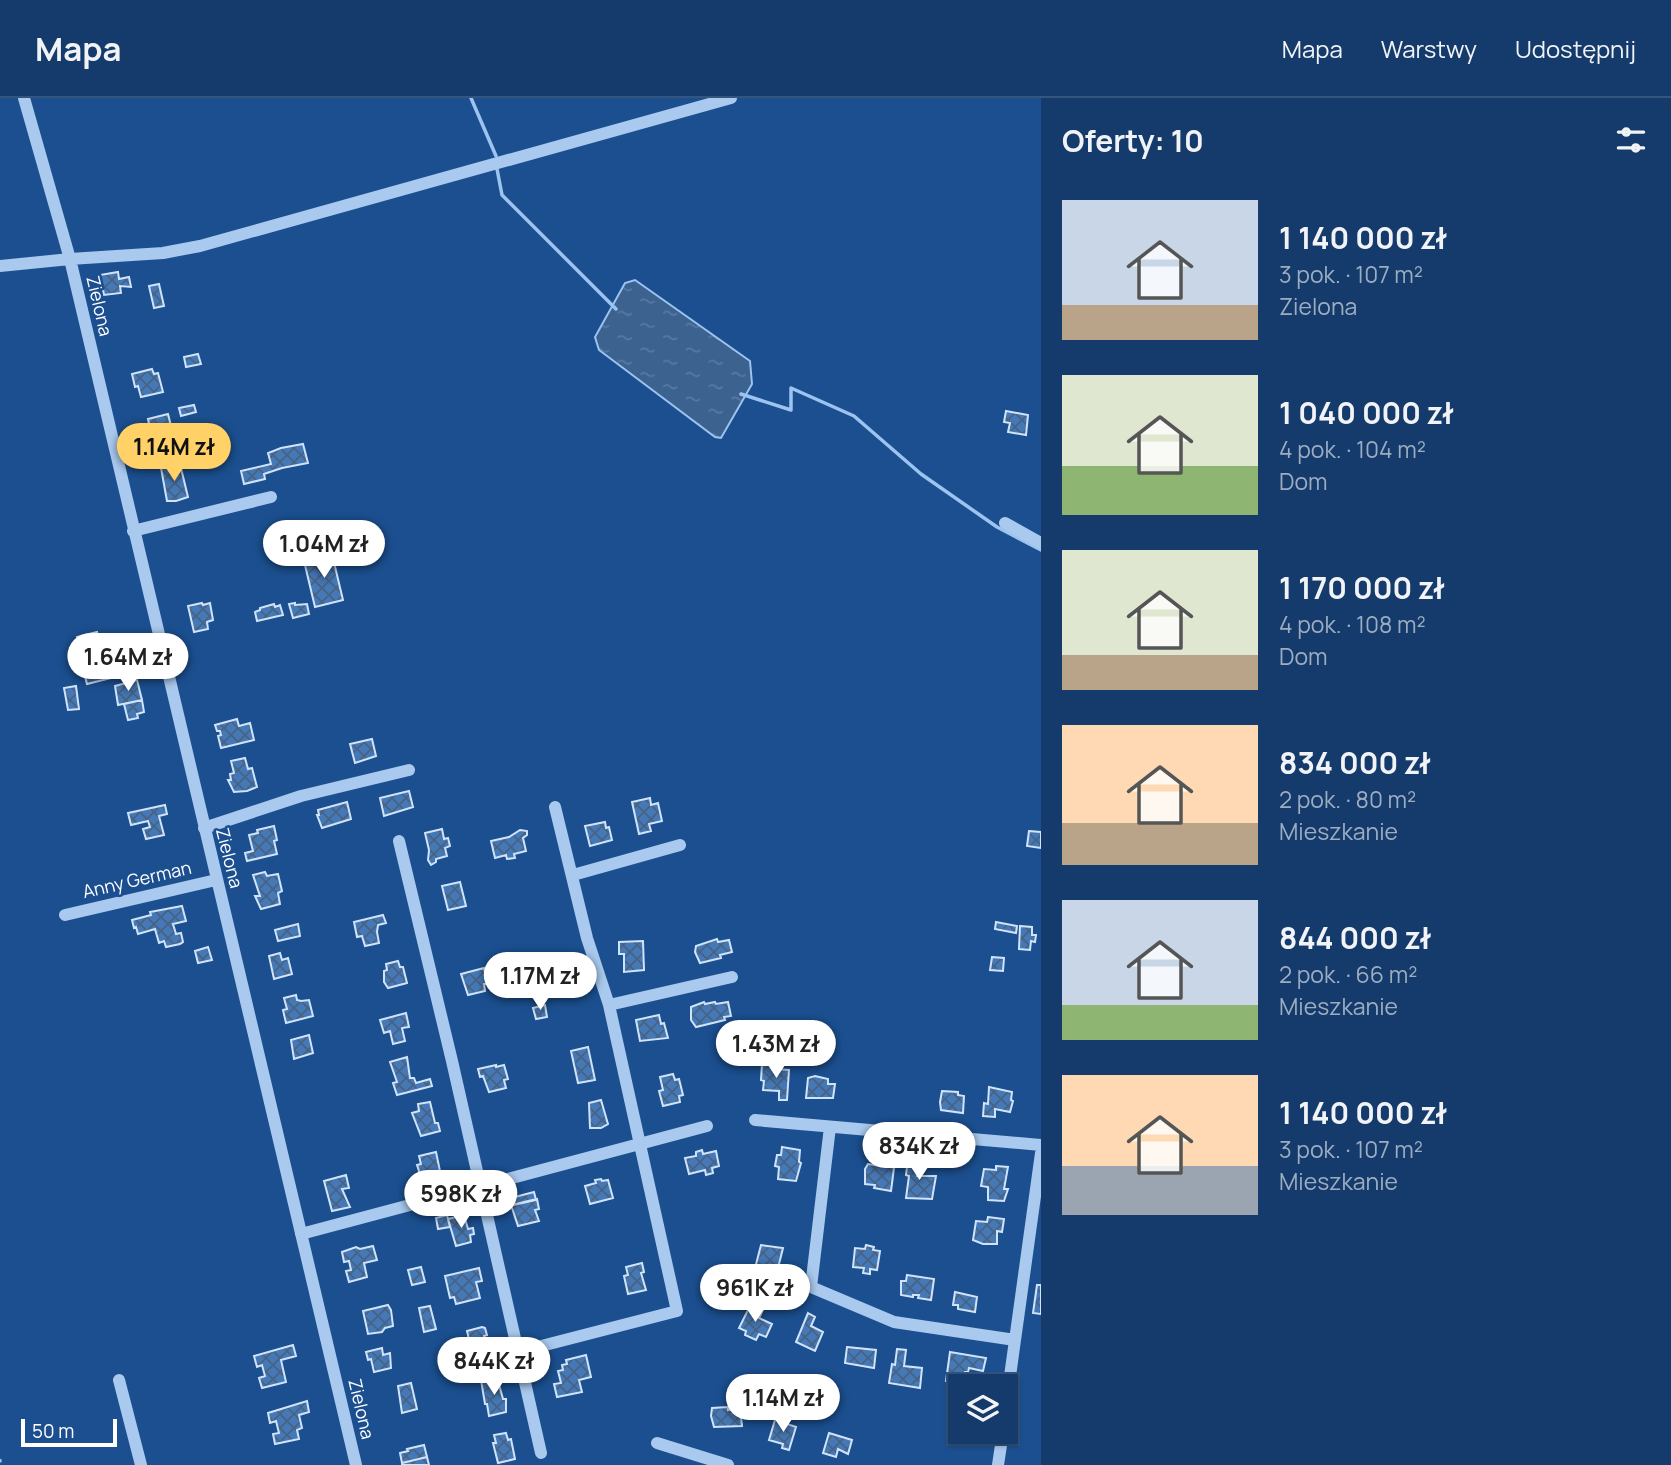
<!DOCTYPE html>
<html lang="pl">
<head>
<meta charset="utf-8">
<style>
  :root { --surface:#143b6b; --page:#214673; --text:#f1f3f6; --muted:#9dadc1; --line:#33557e; --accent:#ffd166 }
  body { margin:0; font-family:Manrope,sans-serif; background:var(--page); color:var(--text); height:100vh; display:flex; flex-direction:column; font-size:26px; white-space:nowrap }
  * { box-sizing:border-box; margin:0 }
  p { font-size:23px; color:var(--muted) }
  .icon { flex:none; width:38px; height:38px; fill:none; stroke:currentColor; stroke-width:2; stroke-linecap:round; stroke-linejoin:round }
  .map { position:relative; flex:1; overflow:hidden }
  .side { display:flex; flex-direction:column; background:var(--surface); width:630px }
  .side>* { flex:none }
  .buttons { position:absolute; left:948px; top:1276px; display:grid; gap:14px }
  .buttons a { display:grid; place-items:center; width:70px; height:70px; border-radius:0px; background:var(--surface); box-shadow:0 2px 5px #0004,0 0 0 2px var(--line); font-size:35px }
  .scale { position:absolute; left:21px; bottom:18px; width:96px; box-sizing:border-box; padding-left:7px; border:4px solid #fff; border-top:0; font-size:19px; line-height:24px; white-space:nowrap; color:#fff; -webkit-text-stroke:5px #1b4f8f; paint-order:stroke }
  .price { position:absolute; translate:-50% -60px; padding:0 16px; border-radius:24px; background:#fff; color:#222; font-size:23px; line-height:46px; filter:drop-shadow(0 2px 4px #0008) }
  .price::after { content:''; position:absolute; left:50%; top:42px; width:21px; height:16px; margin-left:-10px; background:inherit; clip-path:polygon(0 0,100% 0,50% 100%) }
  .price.on { background:var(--accent); color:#111 }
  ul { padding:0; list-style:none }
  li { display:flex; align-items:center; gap:21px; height:175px; padding:0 21px }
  li span { display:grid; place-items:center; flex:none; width:196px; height:140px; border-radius:0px; color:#555 }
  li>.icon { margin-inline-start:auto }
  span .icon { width:84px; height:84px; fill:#fffc; stroke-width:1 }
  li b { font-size:30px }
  h2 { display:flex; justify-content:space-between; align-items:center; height:84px; padding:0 21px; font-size:30px }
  header { display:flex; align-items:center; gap:42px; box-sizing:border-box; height:98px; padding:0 35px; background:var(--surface); border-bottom:2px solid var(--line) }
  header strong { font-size:33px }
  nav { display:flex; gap:38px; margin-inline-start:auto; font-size:24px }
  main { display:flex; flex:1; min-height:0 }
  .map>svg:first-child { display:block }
  .water { fill:url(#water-ripples); stroke:#9cc4f0; stroke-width:2 }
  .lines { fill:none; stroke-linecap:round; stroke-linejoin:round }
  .stream { stroke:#9cc4f0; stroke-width:3.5 }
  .building { fill:url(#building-cross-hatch); stroke:#cfe3fa; stroke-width:2 }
  .path { stroke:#a9c9ee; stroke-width:2.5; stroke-dasharray:3.5 5; stroke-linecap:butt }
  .minor { stroke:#a9c9ee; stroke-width:12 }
  .labels { text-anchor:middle; stroke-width:5; stroke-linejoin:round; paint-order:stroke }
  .street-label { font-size:18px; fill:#fff; stroke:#1b4f8f }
</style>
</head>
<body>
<header>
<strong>Mapa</strong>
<nav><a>Mapa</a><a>Warstwy</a><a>Udostępnij</a></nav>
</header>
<main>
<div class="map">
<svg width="1041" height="1367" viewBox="0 0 1041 1367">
  <defs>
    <pattern id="water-ripples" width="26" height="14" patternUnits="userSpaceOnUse" patternTransform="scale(1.75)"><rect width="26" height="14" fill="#3c6290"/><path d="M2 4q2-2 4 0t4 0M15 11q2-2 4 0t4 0" fill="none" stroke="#597aa1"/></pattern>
    <pattern id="building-cross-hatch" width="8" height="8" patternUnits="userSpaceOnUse" patternTransform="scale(1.75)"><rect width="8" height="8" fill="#4478b7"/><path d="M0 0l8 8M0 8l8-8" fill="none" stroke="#486282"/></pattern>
  </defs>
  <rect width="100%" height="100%" fill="#1b4f8f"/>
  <path class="water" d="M 635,182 L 750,263 L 752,286 L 721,340 L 715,339 L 599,252 L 595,239 L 625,185 Z"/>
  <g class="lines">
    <path class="stream" d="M 471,0 L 496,58
      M 497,71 L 502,97 L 616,211
      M 741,296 L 791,312 L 791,290 L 854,318 L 921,376 L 997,429 L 1041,452"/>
  </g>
  <path class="building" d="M 118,174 L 119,181 L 129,179 L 131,189 L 120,188 L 121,195 L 104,197 L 100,177 Z
    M 159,186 L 164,208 L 154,210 L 149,188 Z
    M 198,256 L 201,266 L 186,269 L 184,259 Z
    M 152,271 L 154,276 L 158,275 L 163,294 L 141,299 L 138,288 L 135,289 L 132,276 Z
    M 194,307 L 196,314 L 181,318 L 179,310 Z
    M 1006,313 L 1028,317 L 1026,337 L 1008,334 L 1010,325 L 1004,324 Z
    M 168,316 L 172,332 L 167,334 L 170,346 L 154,350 L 148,337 L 151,336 L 148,321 Z
    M 303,346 L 308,365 L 282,370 L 264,376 L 265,381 L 244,386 L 241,373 L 271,366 L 268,355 L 281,350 Z
    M 180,366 L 188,399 L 176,403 L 167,403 L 161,370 Z
    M 332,456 L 343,502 L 315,509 L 304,463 Z
    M 202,505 L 203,507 L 210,505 L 213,522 L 207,524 L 208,531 L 194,534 L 188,508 Z
    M 295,505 L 295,507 L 307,506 L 309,516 L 293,520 L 289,506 Z
    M 274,506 L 275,509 L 280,507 L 283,517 L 257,523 L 255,514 L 260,512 L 260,510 Z
    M 97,534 L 98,539 L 103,538 L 110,556 L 76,564 L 72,547 L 79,545 L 77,539 Z
    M 108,569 L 111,580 L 87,586 L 84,575 Z
    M 137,582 L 142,602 L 118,607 L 115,588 Z
    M 76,588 L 79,611 L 68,612 L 64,590 Z
    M 142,602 L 144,614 L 137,616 L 138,620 L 128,622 L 124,606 Z
    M 237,621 L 239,628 L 250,625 L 254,642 L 221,650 L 218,638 L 221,637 L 220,633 L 217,633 L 215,627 Z
    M 372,641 L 376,658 L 355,665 L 350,646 Z
    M 245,660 L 248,671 L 252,670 L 257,689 L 247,693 L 234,694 L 228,682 L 231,682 L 230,676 L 234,675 L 231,663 Z
    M 409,693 L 413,709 L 384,718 L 380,700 Z
    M 650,700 L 651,707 L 658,705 L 662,723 L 649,726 L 651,733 L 639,736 L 632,704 Z
    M 347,704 L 351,721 L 322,730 L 317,717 L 319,717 L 318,712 Z
    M 165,707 L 167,716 L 159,718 L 164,737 L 146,741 L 143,731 L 150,729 L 148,723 L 131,727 L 128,715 Z
    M 605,724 L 606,730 L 609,729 L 612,742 L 590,748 L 585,728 Z
    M 274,728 L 277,742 L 274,743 L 277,756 L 247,763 L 245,755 L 253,753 L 249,737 L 258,735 L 257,732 Z
    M 442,731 L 444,741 L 448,740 L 450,748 L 445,750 L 447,758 L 436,761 L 436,764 L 431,767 L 428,762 L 429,752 L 425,735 Z
    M 520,732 L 527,733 L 527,737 L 523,740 L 526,753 L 514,756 L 515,760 L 507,761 L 506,757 L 495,760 L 491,743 L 509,739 Z
    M 1029,733 L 1041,734 L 1041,750 L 1027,748 Z
    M 265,774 L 267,778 L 278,776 L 282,793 L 278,795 L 280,806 L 261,811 L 255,798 L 260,798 L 253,777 Z
    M 460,784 L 466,808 L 448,812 L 442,788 Z
    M 182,808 L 186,823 L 173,826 L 176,836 L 181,835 L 183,844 L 180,846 L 166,849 L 164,843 L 159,845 L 155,831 L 138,836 L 136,829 L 134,830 L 132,822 L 151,817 L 150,814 Z
    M 383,817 L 386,825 L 378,827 L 377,834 L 379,845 L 365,848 L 362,838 L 357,839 L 354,824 Z
    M 996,824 L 1017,828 L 1016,835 L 995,831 Z
    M 298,826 L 300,838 L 278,843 L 275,832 Z
    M 1020,828 L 1032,829 L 1032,837 L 1036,837 L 1035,844 L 1031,843 L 1030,852 L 1019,851 Z
    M 717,841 L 718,844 L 729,842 L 732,854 L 720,857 L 721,860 L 700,865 L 695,854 L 696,848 Z
    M 643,843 L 644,872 L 624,874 L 624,856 L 619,856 L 619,844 Z
    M 208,849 L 212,862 L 198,865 L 195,853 Z
    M 280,855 L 282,862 L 288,860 L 292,876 L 274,881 L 269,858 Z
    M 992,859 L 1004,860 L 1003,873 L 990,872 Z
    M 398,863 L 400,869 L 403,869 L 407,885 L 388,890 L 384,884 L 384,873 L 387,872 L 386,866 Z
    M 484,870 L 488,886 L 484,886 L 485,893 L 468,897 L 461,876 Z
    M 296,897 L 297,902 L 301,903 L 309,902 L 313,918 L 286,925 L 283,912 L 287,911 L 284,900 Z
    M 704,904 L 705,906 L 715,904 L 716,906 L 728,904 L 731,918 L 724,919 L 725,922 L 696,929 L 691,922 L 691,909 Z
    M 545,907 L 547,919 L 536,921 L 533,910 Z
    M 406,915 L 409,929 L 402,930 L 405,943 L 393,946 L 390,933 L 384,935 L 380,922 Z
    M 659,917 L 661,926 L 664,925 L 668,940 L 640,943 L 636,922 Z
    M 309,937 L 313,955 L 294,961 L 291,942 Z
    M 588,949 L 595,982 L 578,985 L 571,953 Z
    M 407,959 L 410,980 L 414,980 L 416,985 L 430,981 L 432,988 L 397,997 L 393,985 L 397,984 L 390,964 Z
    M 762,966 L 776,968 L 776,971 L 789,972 L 787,1002 L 779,1002 L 779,993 L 763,992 L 764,983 L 761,982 Z
    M 496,967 L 496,969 L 504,967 L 508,981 L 504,982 L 506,990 L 489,994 L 483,978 L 480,979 L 478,971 Z
    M 673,976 L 675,982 L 679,981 L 683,997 L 679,998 L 680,1004 L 663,1008 L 659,993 L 663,992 L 660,979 Z
    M 815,978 L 828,981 L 828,986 L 835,986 L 833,1000 L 806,1000 L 808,980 Z
    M 989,989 L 1012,994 L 1011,1002 L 1013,1003 L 1010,1014 L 995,1011 L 995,1019 L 983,1018 L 984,1005 L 988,1006 Z
    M 942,993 L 958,994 L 958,997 L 964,998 L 963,1015 L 941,1012 L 940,1004 Z
    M 601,1002 L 608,1026 L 601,1030 L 590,1030 L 589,1005 Z
    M 430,1004 L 435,1025 L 438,1025 L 440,1033 L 421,1038 L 412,1015 L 419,1013 L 418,1006 Z
    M 782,1049 L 800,1052 L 799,1064 L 801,1065 L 796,1083 L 778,1081 L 779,1069 L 775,1068 L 777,1057 L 781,1057 Z
    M 702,1052 L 703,1056 L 716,1053 L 719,1068 L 712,1070 L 713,1075 L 706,1077 L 705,1072 L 689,1076 L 685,1060 L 696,1058 L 696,1054 Z
    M 436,1054 L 441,1078 L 422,1082 L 417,1067 L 421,1066 L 419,1058 Z
    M 883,1060 L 895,1062 L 891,1093 L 874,1090 L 875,1087 L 865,1086 L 865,1071 L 868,1066 L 882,1068 Z
    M 908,1061 L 920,1062 L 917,1078 L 936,1078 L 932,1101 L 906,1100 L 909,1078 L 906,1077 Z
    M 996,1068 L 1008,1069 L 1004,1091 L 1008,1091 L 1004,1103 L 988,1102 L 988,1089 L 981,1088 L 984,1071 L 996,1072 Z
    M 346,1077 L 349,1090 L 342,1091 L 350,1109 L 332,1113 L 324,1083 Z
    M 601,1081 L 602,1083 L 608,1082 L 613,1100 L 590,1106 L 585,1088 L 596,1085 L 595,1082 Z
    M 534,1094 L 536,1102 L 513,1107 L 511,1100 Z
    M 537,1101 L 539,1111 L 535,1112 L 539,1123 L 518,1128 L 511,1107 Z
    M 447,1117 L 450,1129 L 438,1131 L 436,1120 Z
    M 464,1117 L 468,1131 L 473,1130 L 474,1136 L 470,1137 L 471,1144 L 456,1148 L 448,1121 Z
    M 988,1119 L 1004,1121 L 1002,1134 L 997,1133 L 997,1146 L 983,1146 L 973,1142 L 976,1123 L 987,1124 Z
    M 761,1147 L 783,1150 L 775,1182 L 759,1180 L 754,1174 Z
    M 866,1147 L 874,1149 L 873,1152 L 880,1153 L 877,1172 L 870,1171 L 870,1176 L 863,1175 L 864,1170 L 853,1169 L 855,1150 L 865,1151 Z
    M 373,1148 L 377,1162 L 364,1165 L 367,1179 L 349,1184 L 346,1173 L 351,1172 L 349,1163 L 344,1164 L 342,1154 L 356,1149 L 360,1151 Z
    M 642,1165 L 644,1174 L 641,1175 L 646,1192 L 628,1196 L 624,1178 L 628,1177 L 626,1169 Z
    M 421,1169 L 425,1184 L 412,1187 L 408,1172 Z
    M 479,1170 L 482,1183 L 476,1184 L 480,1200 L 456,1206 L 454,1199 L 450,1200 L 445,1178 Z
    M 907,1177 L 934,1181 L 931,1202 L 918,1200 L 919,1197 L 913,1197 L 913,1199 L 901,1197 L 901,1183 L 906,1183 Z
    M 1037,1187 L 1041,1187 L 1041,1216 L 1033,1215 Z
    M 955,1194 L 977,1199 L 975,1214 L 958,1211 L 958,1207 L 953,1207 Z
    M 751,1206 L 763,1212 L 759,1220 L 772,1226 L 766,1239 L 759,1236 L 756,1242 L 745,1237 L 746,1233 L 739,1230 Z
    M 388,1207 L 391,1212 L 393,1228 L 385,1230 L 382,1234 L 368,1236 L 363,1213 Z
    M 430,1208 L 436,1231 L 424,1234 L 419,1210 Z
    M 808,1215 L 815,1219 L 811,1228 L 823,1234 L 815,1253 L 796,1244 Z
    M 482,1229 L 485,1230 L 487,1237 L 484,1238 L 488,1254 L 473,1258 L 467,1233 Z
    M 293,1247 L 296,1258 L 281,1262 L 286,1284 L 262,1290 L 259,1280 L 265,1278 L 262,1267 L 257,1269 L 254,1258 Z
    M 847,1249 L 876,1252 L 874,1270 L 845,1265 Z
    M 382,1250 L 383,1257 L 390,1255 L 391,1270 L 374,1274 L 371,1261 L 368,1262 L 366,1254 Z
    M 897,1251 L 906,1252 L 904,1268 L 922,1270 L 920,1290 L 889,1285 L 892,1266 L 895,1267 Z
    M 950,1254 L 986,1260 L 983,1273 L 969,1270 L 968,1274 L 965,1274 L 964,1288 L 946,1283 Z
    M 586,1257 L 591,1279 L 579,1282 L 582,1294 L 557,1299 L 554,1286 L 561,1285 L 558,1273 L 563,1272 L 562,1267 L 567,1266 L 566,1262 Z
    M 497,1279 L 503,1301 L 506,1301 L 506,1314 L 489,1318 L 487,1306 L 485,1306 L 481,1282 Z
    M 411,1285 L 417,1311 L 402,1315 L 398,1288 Z
    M 307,1303 L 309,1314 L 299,1317 L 302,1330 L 297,1332 L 299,1341 L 275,1346 L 273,1336 L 279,1335 L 276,1323 L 270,1325 L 268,1315 Z
    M 728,1309 L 728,1312 L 740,1310 L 742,1328 L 714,1329 L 711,1318 L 712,1310 Z
    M 953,1314 L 961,1314 L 961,1334 L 971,1334 L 970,1338 L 950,1335 L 949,1322 L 952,1320 Z
    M 775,1322 L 796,1329 L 789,1352 L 782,1350 L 783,1346 L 769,1342 Z
    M 506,1335 L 508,1342 L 511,1341 L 515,1361 L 498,1365 L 493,1345 L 496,1345 L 494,1337 Z
    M 829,1335 L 852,1342 L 848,1356 L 838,1351 L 836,1359 L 823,1355 Z
    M 424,1347 L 427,1359 L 402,1365 L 400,1355 L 408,1353 L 407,1351 Z
    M 427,1359 L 429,1367 L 402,1367 L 402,1365 Z"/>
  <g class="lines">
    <path class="path" d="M 0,1361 L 1,1367"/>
    <path class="minor" d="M 24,0 L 70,161 L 356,1367
      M 0,168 L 70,161 L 163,155 L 200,148 L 731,0
      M 1005,425 L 1041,445
      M 133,433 L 271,399
      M 204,730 L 301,698 L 409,672
      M 399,743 L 452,963 L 541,1355
      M 573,777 L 680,747
      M 65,817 L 216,782
      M 609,907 L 732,879
      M 755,1022 L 1041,1047
      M 830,1029 L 811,1189 L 894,1224 L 1015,1242
      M 301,1136 L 707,1028
      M 518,1254 L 677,1213 L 609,907 L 587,840 L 555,709
      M 119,1282 L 141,1367
      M 1006,1307 L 1041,1055
      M 657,1345 L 728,1367
      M 998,1367 L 1003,1334"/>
  </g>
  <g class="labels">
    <g class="street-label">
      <text transform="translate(99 208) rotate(77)" y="6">Zielona</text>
      <text transform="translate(229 760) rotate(76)" y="6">Zielona</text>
      <text transform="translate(137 782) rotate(-13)" y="6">Anny German</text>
      <text transform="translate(361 1311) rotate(77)" y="6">Zielona</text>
    </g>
  </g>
</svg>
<div class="buttons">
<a><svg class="icon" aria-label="layers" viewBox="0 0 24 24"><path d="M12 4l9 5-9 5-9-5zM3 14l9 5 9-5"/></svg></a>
</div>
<div class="scale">50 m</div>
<b class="price on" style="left:174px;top:385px">1.14M zł</b>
<b class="price" style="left:324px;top:482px">1.04M zł</b>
<b class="price" style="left:128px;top:595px">1.64M zł</b>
<b class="price" style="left:540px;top:914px">1.17M zł</b>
<b class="price" style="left:776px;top:982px">1.43M zł</b>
<b class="price" style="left:919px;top:1084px">834K zł</b>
<b class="price" style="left:461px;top:1132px">598K zł</b>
<b class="price" style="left:755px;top:1226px">961K zł</b>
<b class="price" style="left:494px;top:1299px">844K zł</b>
<b class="price" style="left:783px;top:1336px">1.14M zł</b>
</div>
<section class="side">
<h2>Oferty: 10<svg class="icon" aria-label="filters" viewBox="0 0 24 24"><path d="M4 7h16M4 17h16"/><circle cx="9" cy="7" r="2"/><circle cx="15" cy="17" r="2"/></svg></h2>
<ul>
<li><span style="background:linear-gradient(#c9d6e8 75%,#b9a48a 0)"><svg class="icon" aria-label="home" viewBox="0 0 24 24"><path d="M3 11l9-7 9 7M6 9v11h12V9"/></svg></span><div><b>1 140 000 zł</b><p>3 pok. · 107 m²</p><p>Zielona</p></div></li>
<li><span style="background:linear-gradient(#dfe7d0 65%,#8fb573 0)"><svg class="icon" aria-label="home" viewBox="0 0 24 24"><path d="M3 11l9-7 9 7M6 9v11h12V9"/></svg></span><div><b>1 040 000 zł</b><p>4 pok. · 104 m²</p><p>Dom</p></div></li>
<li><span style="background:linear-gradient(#dfe7d0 75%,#b9a48a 0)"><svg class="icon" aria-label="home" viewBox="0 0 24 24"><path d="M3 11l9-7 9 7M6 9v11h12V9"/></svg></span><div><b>1 170 000 zł</b><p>4 pok. · 108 m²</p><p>Dom</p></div></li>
<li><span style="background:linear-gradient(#ffd9b3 70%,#b9a48a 0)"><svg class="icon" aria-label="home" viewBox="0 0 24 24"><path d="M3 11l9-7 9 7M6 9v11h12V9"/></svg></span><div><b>834 000 zł</b><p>2 pok. · 80 m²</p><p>Mieszkanie</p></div></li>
<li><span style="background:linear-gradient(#c9d6e8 75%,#8fb573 0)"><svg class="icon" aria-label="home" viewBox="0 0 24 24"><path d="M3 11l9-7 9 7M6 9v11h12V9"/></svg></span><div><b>844 000 zł</b><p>2 pok. · 66 m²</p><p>Mieszkanie</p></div></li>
<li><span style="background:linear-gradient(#ffd9b3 65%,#9aa5b1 0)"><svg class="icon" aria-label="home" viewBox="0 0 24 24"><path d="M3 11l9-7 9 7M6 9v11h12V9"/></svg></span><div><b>1 140 000 zł</b><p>3 pok. · 107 m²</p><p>Mieszkanie</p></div></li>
</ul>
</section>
</main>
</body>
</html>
